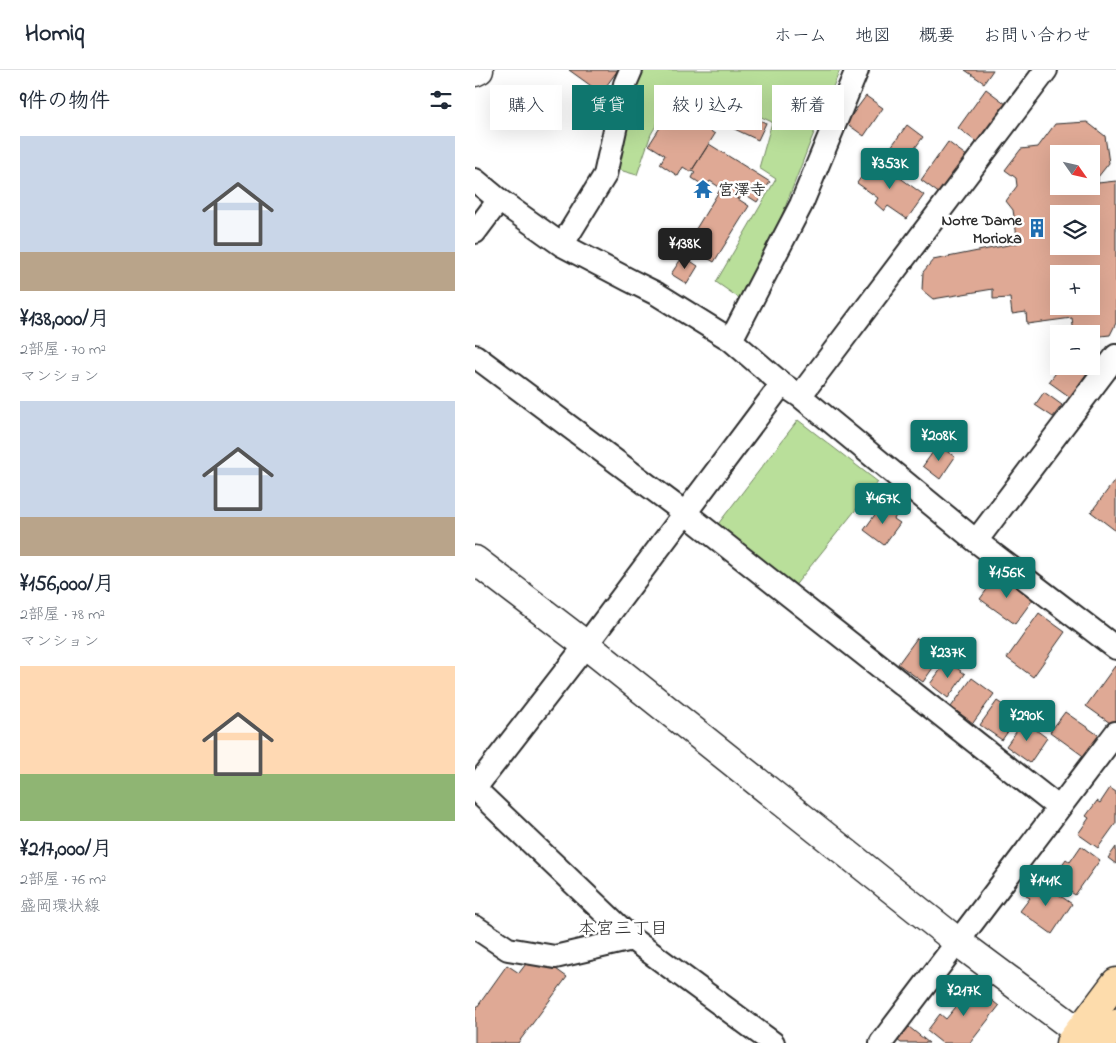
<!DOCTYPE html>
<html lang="ja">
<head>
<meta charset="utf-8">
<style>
  :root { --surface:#fff; --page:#f6f6f7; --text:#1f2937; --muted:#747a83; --line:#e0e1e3; --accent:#0f766e }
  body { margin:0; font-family:"Indie Flower","Klee One",sans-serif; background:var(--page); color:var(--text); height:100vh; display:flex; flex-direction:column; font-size:19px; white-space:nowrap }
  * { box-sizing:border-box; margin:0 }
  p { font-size:16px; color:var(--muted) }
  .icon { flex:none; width:28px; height:28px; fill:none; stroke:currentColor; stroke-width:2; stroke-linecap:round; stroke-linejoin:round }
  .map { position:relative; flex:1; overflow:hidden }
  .panel { display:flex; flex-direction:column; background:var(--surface); width:475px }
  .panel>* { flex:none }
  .hud { position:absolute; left:15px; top:15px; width:475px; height:45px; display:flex; gap:10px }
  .needle { width:32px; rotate:124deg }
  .tools { position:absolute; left:575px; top:75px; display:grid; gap:10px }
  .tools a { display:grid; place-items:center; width:50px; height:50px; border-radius:0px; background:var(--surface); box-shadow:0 5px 20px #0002; font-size:25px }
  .price { position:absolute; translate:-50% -42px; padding:0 11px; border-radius:5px; background:var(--accent); color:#fff; font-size:16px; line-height:32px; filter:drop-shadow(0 1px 2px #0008) }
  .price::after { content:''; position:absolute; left:50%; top:30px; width:15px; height:11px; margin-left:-8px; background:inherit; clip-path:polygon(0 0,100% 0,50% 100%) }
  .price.on { background:#222; color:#fff }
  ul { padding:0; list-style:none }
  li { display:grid; align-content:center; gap:10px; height:265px; padding:0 20px }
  li span { display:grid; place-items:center; height:155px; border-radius:0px; color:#555 }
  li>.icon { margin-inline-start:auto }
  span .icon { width:90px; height:90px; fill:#fffc; stroke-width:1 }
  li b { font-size:21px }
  h2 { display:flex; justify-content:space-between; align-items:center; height:60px; padding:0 20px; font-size:21px }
  .chip { padding:0 18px; border-radius:0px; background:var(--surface); box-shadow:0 5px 20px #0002; font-size:18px; line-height:45px }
  .chip.on { background:var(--accent); color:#fff }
  header { display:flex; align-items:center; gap:30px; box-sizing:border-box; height:70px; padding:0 25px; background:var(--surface); border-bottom:1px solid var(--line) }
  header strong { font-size:24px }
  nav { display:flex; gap:28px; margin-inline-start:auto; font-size:18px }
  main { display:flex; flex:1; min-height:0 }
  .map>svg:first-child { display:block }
  .green { fill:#b9df9a; stroke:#728562 }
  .building { fill:#dfa995; stroke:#2b2b2b; fill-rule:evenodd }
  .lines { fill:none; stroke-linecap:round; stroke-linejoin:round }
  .street-casing { stroke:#2b2b2b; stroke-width:26 }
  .secondary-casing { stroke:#2b2b2b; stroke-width:31 }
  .primary-casing { stroke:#2b2b2b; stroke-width:31 }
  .street { stroke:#fff; stroke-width:22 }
  .secondary { stroke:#fff; stroke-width:28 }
  .primary { stroke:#fddcac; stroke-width:28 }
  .labels { text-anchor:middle; stroke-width:5; stroke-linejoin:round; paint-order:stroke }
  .poi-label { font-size:16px; font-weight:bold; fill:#2b2b2b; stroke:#fff; text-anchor:start }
  .neighbourhood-label { font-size:18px; fill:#2b2b2b; stroke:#fff }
</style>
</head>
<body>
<header>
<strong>Homiq</strong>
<nav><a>ホーム</a><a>地図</a><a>概要</a><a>お問い合わせ</a></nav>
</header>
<main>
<section class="panel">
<h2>9件の物件<svg class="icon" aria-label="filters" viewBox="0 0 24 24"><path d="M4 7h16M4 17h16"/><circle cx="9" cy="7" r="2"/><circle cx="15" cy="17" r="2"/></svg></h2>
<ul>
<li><span style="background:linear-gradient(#c9d6e8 75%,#b9a48a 0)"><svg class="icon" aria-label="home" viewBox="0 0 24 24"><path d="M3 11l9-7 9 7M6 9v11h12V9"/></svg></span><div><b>¥138,000/月</b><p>2部屋 · 70 m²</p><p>マンション</p></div></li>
<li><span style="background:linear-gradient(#c9d6e8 75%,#b9a48a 0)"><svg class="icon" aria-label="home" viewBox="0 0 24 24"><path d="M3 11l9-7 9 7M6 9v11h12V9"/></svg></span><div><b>¥156,000/月</b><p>2部屋 · 78 m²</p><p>マンション</p></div></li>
<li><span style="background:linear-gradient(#ffd9b3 70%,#8fb573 0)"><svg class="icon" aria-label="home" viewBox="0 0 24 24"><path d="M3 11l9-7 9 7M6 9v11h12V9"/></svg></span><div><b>¥217,000/月</b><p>2部屋 · 76 m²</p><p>盛岡環状線</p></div></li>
</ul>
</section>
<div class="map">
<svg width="641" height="973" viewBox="0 0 641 973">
  <rect width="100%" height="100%" fill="#fff"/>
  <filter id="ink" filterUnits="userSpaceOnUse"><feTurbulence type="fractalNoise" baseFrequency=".02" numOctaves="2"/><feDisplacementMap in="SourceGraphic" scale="10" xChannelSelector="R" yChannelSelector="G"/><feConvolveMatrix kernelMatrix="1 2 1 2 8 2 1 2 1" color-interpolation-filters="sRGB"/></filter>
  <g filter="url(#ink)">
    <path class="green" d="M 165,0 L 365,0 L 336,70 L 299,166 L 264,228 L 241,212 L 301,109 L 284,98 L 297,52 L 233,22 L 225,40 L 198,27 L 176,64 L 162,105 L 141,99 Z
      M 323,350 L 403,412 L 318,518 L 240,458 Z"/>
    <path class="building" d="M 94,0 L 143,0 L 126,23 Z
      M 490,0 L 518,0 L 509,13 Z
      M 511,19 L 535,37 L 507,76 L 483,58 Z
      M 391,26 L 408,38 L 389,66 L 371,53 Z
      M 247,32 L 291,53 L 283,70 L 238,49 Z
      M 198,37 L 240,64 L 216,102 L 208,97 L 203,106 L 185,94 L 190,85 L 174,75 Z
      M 612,52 L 630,66 L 634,93 L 623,107 L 623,113 L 641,111 L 641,253 L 635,265 L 616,267 L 616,264 L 599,264 L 597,248 L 552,254 L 551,242 L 537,244 L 535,228 L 518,229 L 518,219 L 458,229 L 447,220 L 448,202 L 458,190 L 543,173 L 538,140 L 531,131 L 542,116 L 541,108 L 530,100 L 546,79 L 563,77 L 580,54 ZM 584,84 L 616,84 L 616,116 L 584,116 ZM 584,144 L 616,144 L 616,176 L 584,176 ZM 584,204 L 616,204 L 616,236 L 584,236 Z
      M 432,55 L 448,67 L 429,93 L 413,81 Z
      M 473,72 L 496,89 L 469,127 L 446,110 Z
      M 234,74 L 295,112 L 282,132 L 268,123 L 264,130 L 235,111 L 231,117 L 217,108 L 220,102 L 217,100 Z
      M 399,89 L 449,125 L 432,149 L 413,136 L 409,141 L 400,133 L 403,128 L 382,113 Z
      M 246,118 L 274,136 L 239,192 L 211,175 Z
      M 208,186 L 223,196 L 212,214 L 196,204 Z
      M 586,296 L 609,296 L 614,300 L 595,327 L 574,312 Z
      M 569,322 L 587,335 L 578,347 L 560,335 Z
      M 463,375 L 480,387 L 465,409 L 448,396 Z
      M 641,409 L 641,461 L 616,442 Z
      M 411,436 L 422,444 L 419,449 L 425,453 L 409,475 L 389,460 L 404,439 L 408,441 Z
      M 524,503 L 559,528 L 540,554 L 505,529 Z
      M 564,543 L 590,562 L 558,607 L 532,588 Z
      M 442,568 L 467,585 L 448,612 L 423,594 Z
      M 472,591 L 490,604 L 473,628 L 455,614 Z
      M 640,596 L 641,597 L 641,651 L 638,655 L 611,636 Z
      M 497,608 L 519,624 L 498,653 L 476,637 Z
      M 522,631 L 544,646 L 527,670 L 505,655 Z
      M 590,642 L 626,667 L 611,688 L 575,662 Z
      M 549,651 L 572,668 L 555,693 L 531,676 Z
      M 635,718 L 641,722 L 641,753 L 623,778 L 603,764 L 614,748 L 611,746 L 622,731 L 625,733 Z
      M 606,776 L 625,790 L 600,825 L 577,809 L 591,789 L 595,792 Z
      M 641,777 L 641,794 L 633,788 Z
      M 563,810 L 597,834 L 577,864 L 545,841 L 555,828 L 551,826 Z
      M 67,889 L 92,907 L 43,973 L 0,973 L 0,940 L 32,895 L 44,903 L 54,890 Z
      M 491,910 L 524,936 L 495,973 L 467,973 L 452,961 L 465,944 L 471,949 L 485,932 L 478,927 Z
      M 434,957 L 454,973 L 426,973 L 422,970 Z"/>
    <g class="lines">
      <g class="street-casing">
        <path id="street" d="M 0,110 L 24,130 L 87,175 L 154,210 L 182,224 L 256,270 L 307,314 L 325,326 L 501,471 L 641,578
          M 0,162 L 24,130
          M 87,175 L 130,105 L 150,14 L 156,0
          M 256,270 L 326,135 L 382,0
          M 0,286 L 210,443 L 584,738
          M 325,326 L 571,0
          M 501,471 L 641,286
          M 0,718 L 111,575 L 307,314
          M 0,719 L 157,869 L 298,973
          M 0,857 L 33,879 L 80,887 L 157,869
          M 406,973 L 641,663"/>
      </g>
      <g class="secondary-casing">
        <path id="secondary" d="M 0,2 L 4,0
          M 0,490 L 111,575 L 483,872 L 604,962"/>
      </g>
      <g class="primary-casing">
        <path id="primary" d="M 595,973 L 641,912
          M 626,973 L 641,954"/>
      </g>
      <use href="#street" class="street"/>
      <use href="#secondary" class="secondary"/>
      <use href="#primary" class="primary"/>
    </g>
  </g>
  <defs>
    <g id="temple-bare" transform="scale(1.5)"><path d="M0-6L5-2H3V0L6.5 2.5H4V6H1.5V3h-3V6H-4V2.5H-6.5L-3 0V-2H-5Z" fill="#1f6fb2" stroke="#fff" stroke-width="2.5" paint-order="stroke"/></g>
    <g id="building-bare" transform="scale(1.5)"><path d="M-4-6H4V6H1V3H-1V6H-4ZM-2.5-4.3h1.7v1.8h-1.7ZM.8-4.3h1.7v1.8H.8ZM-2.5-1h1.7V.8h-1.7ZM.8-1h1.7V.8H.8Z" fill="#1f6fb2" stroke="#fff" stroke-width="2.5" paint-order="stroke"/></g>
  </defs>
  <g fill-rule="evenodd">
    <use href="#temple-bare" x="228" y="119"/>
    <use href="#building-bare" x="562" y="158"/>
  </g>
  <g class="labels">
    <g class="poi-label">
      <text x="243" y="125">宮澤寺</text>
      <text x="547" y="155" text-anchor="end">Notre Dame<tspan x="547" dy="18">Morioka</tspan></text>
    </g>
    <g class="neighbourhood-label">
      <text x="148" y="864">本宮三丁目</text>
    </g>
  </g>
</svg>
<div class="tools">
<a><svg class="needle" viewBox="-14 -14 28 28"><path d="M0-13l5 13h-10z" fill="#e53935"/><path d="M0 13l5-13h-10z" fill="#747a83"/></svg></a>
<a><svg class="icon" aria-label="layers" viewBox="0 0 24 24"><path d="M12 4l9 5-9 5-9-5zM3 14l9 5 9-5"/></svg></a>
<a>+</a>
<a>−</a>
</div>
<b class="price" style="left:415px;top:120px">¥353K</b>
<b class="price on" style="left:210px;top:200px">¥138K</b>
<b class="price" style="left:464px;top:392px">¥208K</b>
<b class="price" style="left:408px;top:455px">¥467K</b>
<b class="price" style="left:532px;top:529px">¥156K</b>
<b class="price" style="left:473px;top:609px">¥237K</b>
<b class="price" style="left:552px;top:672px">¥290K</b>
<b class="price" style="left:571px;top:837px">¥141K</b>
<b class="price" style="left:489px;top:947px">¥217K</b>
<div class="hud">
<a class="chip">購入</a>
<a class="chip on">賃貸</a>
<a class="chip">絞り込み</a>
<a class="chip">新着</a>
</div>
</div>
</main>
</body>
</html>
